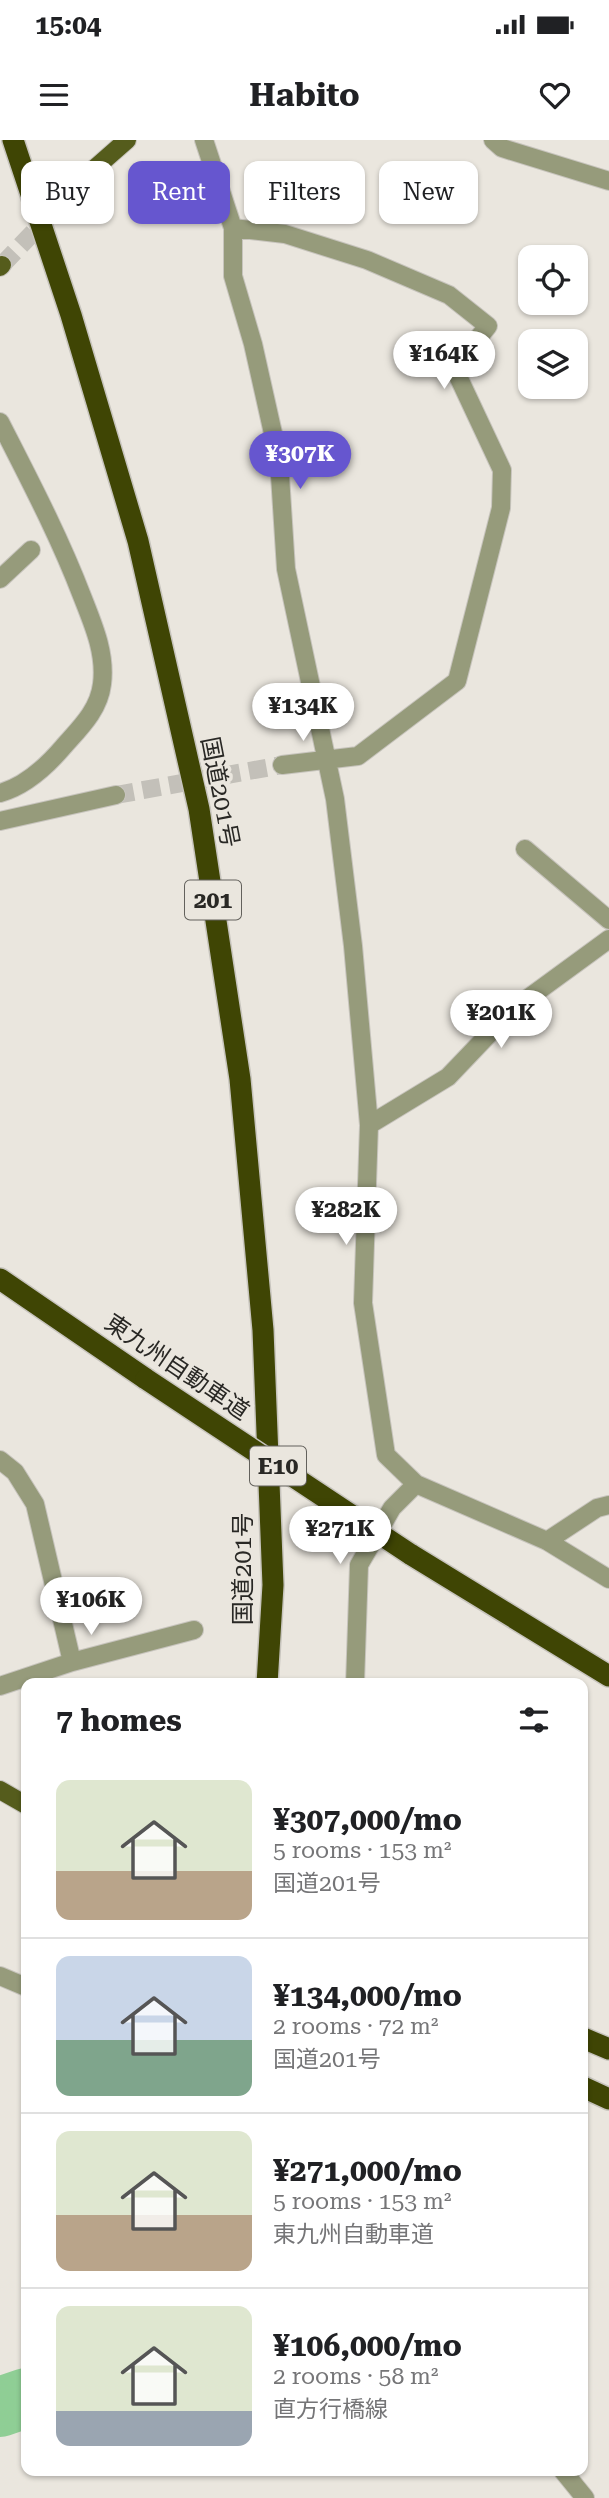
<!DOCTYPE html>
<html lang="en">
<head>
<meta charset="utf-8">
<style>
  :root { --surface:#fff; --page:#f6f6f6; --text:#202124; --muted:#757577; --line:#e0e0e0; --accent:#6656cf }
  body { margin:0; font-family:"Roboto Serif","Noto Sans JP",serif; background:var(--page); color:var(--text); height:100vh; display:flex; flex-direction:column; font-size:26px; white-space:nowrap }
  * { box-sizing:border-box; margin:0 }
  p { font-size:23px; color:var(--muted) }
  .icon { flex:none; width:38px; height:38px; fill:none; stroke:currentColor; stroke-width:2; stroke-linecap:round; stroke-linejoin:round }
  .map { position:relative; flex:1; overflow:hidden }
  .sheet { position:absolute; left:21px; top:1538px; width:567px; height:798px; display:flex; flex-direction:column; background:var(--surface); border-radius:14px; box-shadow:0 2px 5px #0004 }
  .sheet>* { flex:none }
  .top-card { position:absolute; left:21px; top:21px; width:567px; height:63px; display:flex; gap:14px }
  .fabs { position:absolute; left:518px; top:105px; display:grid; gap:14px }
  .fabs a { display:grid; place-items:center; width:70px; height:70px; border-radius:14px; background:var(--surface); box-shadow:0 2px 5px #0004; font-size:35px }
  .price { position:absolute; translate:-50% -60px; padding:0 16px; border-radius:24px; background:#fff; color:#222; font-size:23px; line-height:46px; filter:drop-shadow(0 2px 4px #0008) }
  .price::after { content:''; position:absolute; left:50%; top:42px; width:21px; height:16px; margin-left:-10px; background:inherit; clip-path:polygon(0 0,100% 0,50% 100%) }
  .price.selected { background:var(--accent); color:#fff }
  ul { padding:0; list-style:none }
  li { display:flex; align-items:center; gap:21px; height:175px; padding:0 35px }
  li+li { border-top:2px solid var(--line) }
  li span { display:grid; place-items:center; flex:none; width:196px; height:140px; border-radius:14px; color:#555 }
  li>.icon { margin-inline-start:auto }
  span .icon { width:84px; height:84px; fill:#fffc; stroke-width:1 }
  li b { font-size:30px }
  h2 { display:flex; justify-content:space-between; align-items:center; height:84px; padding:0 35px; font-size:30px }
  .tag { padding:0 24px; border-radius:14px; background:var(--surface); box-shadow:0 2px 5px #0004; font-size:24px; line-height:63px }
  .tag.selected { background:var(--accent); color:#fff }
  .status { display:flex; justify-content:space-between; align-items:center; height:49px; padding:0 35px; background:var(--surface); direction:ltr }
  .status svg { height:19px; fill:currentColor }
  header { display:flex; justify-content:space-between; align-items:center; height:91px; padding:0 35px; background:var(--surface); font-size:32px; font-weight:700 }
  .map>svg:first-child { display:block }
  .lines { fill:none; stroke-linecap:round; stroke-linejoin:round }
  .river { stroke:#8fce95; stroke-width:60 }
  .minor-tunnel { stroke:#c3c0b9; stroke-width:18; stroke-dasharray:18 9; stroke-linecap:butt }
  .major-tunnel { stroke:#c3c0b9; stroke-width:18; stroke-dasharray:18 9; stroke-linecap:butt }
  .minor-casing { stroke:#c7c4bd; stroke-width:20 }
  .major-casing { stroke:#c7c4bd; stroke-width:20 }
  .highway-casing { stroke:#c7c4bd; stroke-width:24 }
  .minor { stroke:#969b7b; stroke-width:18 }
  .major { stroke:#555c1c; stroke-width:18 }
  .highway { stroke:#3f4504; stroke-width:21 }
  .highway-bridge-casing { stroke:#c7c4bd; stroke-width:24; stroke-linecap:butt }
  .highway-bridge { stroke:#3f4504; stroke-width:21 }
  .labels { text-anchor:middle; stroke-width:7; stroke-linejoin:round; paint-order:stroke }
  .shield { fill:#eae6de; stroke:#63615c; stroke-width:2 }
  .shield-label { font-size:23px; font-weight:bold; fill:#292825 }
  .street-label { font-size:24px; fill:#292825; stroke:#eae6de }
</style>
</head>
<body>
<div class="status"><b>15:04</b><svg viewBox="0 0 49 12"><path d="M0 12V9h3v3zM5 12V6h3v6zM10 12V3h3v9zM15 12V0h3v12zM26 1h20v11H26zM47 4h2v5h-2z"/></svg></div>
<header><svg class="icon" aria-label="menu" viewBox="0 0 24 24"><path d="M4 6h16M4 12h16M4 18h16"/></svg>Habito<svg class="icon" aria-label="heart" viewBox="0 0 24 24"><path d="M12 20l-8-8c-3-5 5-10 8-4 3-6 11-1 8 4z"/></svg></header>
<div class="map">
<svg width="609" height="2358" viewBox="0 0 609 2358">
  <rect width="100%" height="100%" fill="#eae6de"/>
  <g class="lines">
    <path class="river" d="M 0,2267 L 26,2258"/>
    <path class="minor-tunnel" d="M 116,655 L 282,625"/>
    <path class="major-tunnel" d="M 2,125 L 94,29"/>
    <g class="minor-casing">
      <path id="minor" d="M 204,0 L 233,88 L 285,94 L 367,120 L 449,155 L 488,186 L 466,213 L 456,232 L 502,330 L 501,368 L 457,541 L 358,616 L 282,625
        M 493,0 L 502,8 L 609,41
        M 233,88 L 233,136 L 253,204 L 279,320 L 286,429 L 335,659 L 353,806 L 369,985 L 363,1163 L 386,1315 L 416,1344 L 547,1401 L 609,1439
        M 0,282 C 29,339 59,396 82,456 C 93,484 106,513 102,544 C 99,570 80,588 64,606 C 47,626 26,646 0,653
        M 0,439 L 31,410
        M 0,681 L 116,655
        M 525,709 L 609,780
        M 369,985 L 448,937 L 512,870 L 609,799
        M 0,1320 L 15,1332 L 35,1364 L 72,1522
        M 547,1401 L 597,1368 L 609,1365
        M 355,1544 L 359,1425 L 392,1368 L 416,1344
        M 0,1546 L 72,1522 L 194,1490
        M 0,1836 L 26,1847
        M 563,2331 L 585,2358"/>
    </g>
    <g class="major-casing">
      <path id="major" d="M 94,29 L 127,0
        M 0,127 L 2,125
        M 0,1650 L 26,1665"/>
    </g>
    <g class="highway-casing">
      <path id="highway" d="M 13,0 L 71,175 L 138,401 L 199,669 L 240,939 L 263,1190 L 273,1445 L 267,1544
        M 0,1139 L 146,1239
        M 410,1414 L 609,1536
        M 583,1898 L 609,1909
        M 583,1947 L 609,1959"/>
    </g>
    <use href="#minor" class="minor"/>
    <use href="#major" class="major"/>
    <use href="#highway" class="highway"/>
    <g class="highway-bridge-casing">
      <path id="highway-bridge" d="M 146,1239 L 410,1414"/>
    </g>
    <use href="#highway-bridge" class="highway-bridge"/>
  </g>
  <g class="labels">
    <g class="shield">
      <rect x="185" y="740.5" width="56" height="39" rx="5"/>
      <rect x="250" y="1306.5" width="56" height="39" rx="5"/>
    </g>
    <g class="shield-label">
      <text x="213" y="768">201</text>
      <text x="278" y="1334">E10</text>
    </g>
    <g class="street-label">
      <text transform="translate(220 652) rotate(79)" y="8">国道201号</text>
      <text transform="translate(177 1227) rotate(34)" y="8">東九州自動車道</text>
      <text transform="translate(243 1429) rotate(-90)" y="8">国道201号</text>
    </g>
  </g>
</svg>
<div class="fabs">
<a><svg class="icon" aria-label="locate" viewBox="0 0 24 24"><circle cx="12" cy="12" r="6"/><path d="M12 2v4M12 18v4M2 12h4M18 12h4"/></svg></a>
<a><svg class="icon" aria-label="layers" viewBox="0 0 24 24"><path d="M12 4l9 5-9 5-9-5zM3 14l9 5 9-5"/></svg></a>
</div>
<b class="price" style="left:444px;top:251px">¥164K</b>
<b class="price selected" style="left:300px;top:351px">¥307K</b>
<b class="price" style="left:303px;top:603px">¥134K</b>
<b class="price" style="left:501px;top:910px">¥201K</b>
<b class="price" style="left:346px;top:1107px">¥282K</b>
<b class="price" style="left:340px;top:1426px">¥271K</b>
<b class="price" style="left:91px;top:1497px">¥106K</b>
<div class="top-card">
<a class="tag">Buy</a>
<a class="tag selected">Rent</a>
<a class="tag">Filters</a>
<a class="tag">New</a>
</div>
<section class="sheet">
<h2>7 homes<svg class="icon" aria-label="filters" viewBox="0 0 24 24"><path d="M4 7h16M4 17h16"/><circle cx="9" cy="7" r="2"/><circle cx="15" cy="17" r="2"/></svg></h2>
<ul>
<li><span style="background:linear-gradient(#dfe7d0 65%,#b9a48a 0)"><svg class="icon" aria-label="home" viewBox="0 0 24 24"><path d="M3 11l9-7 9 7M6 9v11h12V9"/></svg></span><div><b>¥307,000/mo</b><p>5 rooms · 153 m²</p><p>国道201号</p></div></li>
<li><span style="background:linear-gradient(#c9d6e8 60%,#7fa58c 0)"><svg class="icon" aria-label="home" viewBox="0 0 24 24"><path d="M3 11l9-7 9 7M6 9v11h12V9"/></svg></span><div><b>¥134,000/mo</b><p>2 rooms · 72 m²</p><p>国道201号</p></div></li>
<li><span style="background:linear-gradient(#dfe7d0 60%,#b9a48a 0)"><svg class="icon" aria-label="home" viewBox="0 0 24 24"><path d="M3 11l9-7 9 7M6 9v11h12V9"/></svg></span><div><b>¥271,000/mo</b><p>5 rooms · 153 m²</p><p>東九州自動車道</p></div></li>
<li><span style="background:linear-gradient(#dfe7d0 75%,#9aa5b1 0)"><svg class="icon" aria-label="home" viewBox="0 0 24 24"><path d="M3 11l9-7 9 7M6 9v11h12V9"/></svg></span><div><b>¥106,000/mo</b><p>2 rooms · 58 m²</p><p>直方行橋線</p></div></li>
</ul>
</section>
</div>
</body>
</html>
